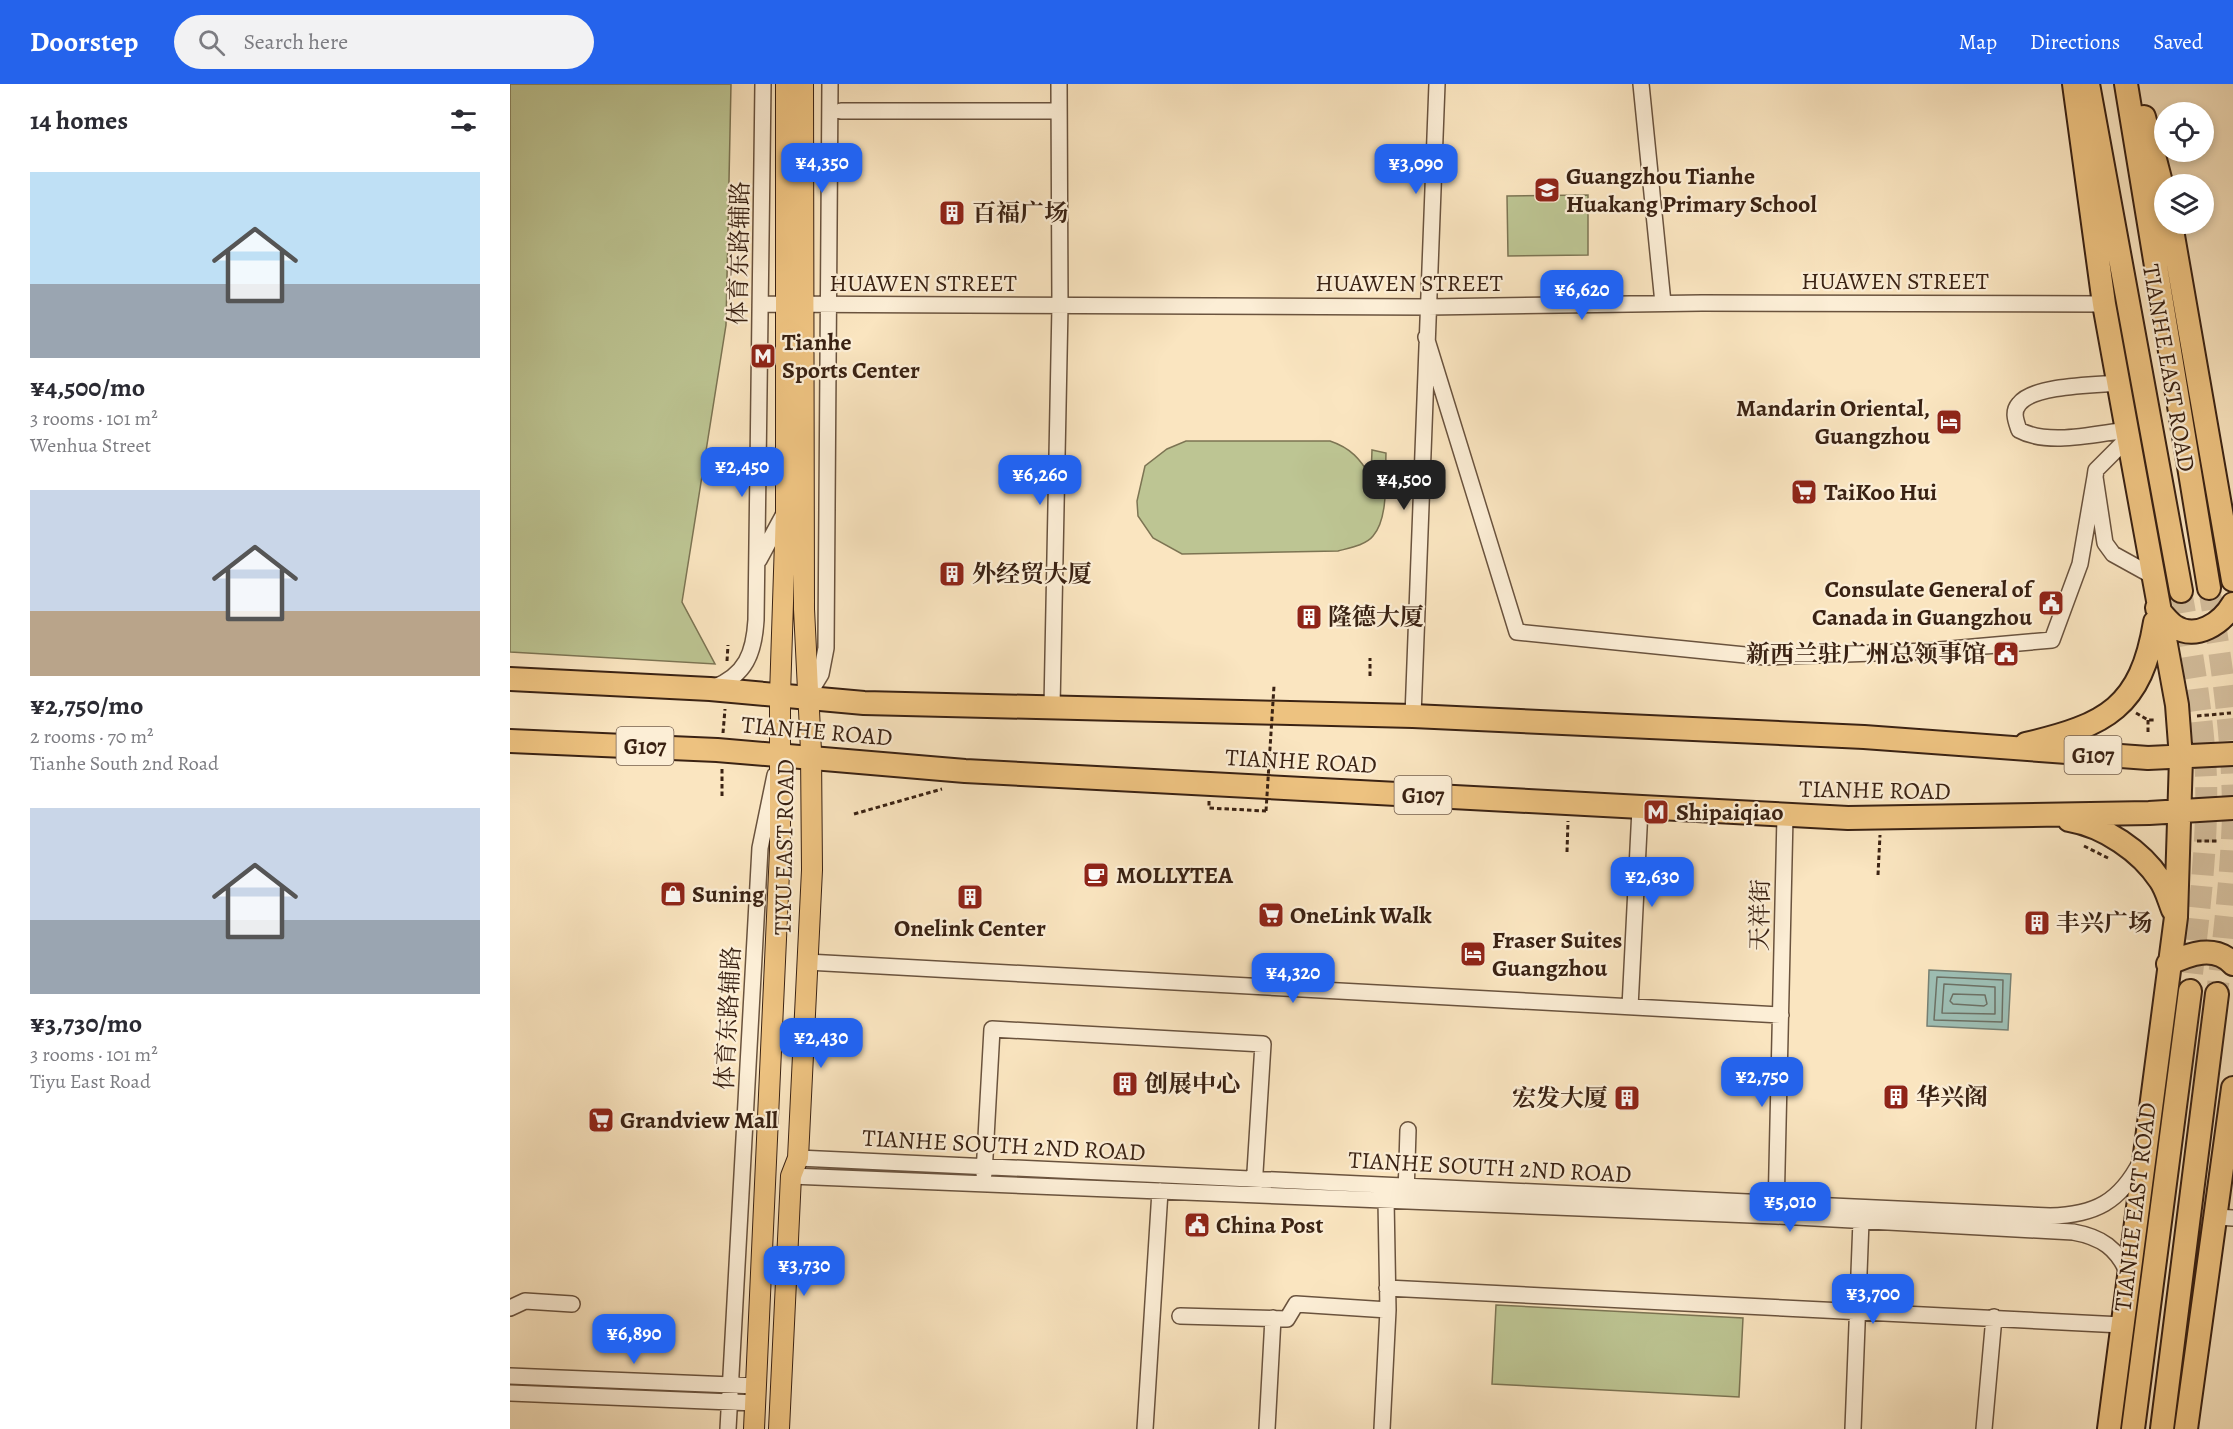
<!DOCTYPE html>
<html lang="en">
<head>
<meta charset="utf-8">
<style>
  :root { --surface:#fff; --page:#f2f2f3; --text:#2b2b33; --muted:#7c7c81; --accent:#2563eb }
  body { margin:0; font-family:Alegreya,"Noto Serif SC",serif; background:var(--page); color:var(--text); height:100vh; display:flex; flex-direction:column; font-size:22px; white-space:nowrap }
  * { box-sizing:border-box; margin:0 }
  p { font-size:20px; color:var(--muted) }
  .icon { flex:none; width:33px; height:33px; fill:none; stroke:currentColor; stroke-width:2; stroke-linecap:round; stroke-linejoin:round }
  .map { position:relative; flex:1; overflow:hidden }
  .panel { display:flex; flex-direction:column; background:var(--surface); width:510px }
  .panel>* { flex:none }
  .buttons { position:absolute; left:1644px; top:18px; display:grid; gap:12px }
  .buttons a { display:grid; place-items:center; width:60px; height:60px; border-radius:50%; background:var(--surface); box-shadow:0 3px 9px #0003; font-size:30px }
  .price { position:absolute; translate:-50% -51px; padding:0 14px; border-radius:12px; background:var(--accent); color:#fff; font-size:20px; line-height:39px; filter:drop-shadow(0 2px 3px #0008) }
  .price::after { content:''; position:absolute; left:50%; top:36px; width:18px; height:14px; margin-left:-9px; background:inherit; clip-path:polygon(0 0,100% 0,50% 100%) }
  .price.on { background:#222; color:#fff }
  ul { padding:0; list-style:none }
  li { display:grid; align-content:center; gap:12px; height:318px; padding:0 30px }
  li span { display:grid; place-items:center; height:186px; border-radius:0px; color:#555 }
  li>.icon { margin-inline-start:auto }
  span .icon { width:108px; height:108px; fill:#fffc; stroke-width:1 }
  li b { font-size:26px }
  h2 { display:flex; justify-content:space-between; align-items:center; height:72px; padding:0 30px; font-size:26px }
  header { display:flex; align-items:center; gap:36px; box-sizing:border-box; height:84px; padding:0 30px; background:var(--accent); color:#fff }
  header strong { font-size:28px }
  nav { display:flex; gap:33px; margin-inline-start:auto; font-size:21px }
  .search { width:420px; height:54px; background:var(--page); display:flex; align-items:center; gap:15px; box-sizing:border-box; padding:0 21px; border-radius:33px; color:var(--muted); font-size:22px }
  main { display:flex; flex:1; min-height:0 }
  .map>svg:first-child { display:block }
  .green { fill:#bdc593; stroke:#7c7453; stroke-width:1.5 }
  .water { fill:#9ebfb5; stroke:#768074; stroke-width:1.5 }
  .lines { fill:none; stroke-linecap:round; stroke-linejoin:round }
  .shore { stroke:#6c7064; stroke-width:1.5 }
  .highway-tunnel { stroke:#d4be9d; stroke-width:22; stroke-dasharray:22 11; stroke-linecap:butt }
  .minor-casing { stroke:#6a533e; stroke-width:18 }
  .major-casing { stroke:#3a2213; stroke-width:22 }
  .highway-casing { stroke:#3a2213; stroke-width:26 }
  .path { stroke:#3a2213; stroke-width:3; stroke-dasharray:4.5 3; stroke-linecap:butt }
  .minor { stroke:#fceed6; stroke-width:15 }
  .major { stroke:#edc280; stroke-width:20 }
  .highway { stroke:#edc280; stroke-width:22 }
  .path-bridge { stroke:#3a2213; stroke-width:3; stroke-dasharray:4.5 3; stroke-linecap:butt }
  .labels { text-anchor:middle; stroke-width:4.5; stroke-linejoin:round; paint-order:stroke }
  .shield { fill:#fceed6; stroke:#745f4e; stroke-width:1.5 }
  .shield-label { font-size:22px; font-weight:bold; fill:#3a2213 }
  .poi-label { font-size:24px; font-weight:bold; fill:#3a2213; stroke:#fceed6; text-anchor:start }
  .street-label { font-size:24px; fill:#3a2213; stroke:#fceed6 }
</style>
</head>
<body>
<header>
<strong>Doorstep</strong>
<div class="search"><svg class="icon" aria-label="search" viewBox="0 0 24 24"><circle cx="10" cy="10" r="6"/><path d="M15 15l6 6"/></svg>Search here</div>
<nav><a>Map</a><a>Directions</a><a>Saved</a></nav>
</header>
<main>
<section class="panel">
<h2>14 homes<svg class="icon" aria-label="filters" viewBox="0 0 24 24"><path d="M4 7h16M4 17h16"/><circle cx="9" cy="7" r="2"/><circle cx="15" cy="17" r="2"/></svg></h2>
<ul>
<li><span style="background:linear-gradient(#bfe0f5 60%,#9aa5b1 0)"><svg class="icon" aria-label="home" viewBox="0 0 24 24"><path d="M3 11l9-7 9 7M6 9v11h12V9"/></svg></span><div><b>¥4,500/mo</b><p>3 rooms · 101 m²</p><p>Wenhua Street</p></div></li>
<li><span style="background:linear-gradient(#c9d6e8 65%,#b9a48a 0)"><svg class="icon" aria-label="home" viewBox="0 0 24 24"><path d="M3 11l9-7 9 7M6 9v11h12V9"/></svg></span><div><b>¥2,750/mo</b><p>2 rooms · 70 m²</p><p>Tianhe South 2nd Road</p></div></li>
<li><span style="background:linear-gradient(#c9d6e8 60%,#9aa5b1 0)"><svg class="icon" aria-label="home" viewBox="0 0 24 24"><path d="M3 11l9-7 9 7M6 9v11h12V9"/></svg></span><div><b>¥3,730/mo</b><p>3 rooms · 101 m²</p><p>Tiyu East Road</p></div></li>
</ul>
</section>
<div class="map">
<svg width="1723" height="1345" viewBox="0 0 1723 1345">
  <rect width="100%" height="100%" fill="#fae5c0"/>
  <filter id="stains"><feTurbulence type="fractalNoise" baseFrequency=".00333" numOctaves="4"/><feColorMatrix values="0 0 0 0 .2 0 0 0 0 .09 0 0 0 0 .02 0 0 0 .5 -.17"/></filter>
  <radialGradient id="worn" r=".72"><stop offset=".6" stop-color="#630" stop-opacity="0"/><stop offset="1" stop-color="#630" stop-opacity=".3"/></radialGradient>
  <path class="green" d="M 0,0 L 221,0 L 216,241 L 172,518 L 205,580 L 0,568 Z
    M 1078,111 L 1078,171 L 998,172 L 997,112 Z
    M 676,357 L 820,357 C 841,364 850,375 861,393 L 862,366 L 876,369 C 875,392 879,434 863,452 C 856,461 839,464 828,467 L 672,470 L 643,454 L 628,432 L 627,417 L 635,382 L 657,365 Z
    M 986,1221 L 1233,1234 L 1229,1313 L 982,1300 Z"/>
  <path class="water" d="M 1419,886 L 1501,890 L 1498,946 L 1417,942 Z"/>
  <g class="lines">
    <path class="shore" d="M 1427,893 L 1493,896 L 1492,938 L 1424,936 Z
      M 1434,900 L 1485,903 L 1485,930 L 1432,929 Z
      M 1443,910 L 1475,911 L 1477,920 L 1474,922 L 1443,920 L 1440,917 Z"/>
    <path class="highway-tunnel" d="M 1699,504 C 1712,580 1723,655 1723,732 C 1721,792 1714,851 1707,910
      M 1671,507 C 1682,568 1693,630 1696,693 C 1698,764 1688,836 1680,907"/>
    <g class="minor-casing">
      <path id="minor" d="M 1131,0 L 1153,219
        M 331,27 L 549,27
        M 250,220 L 918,223 L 1192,219 L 1594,220
        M 916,253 L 1007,548 L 1255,573 L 1418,567 L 1542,556 L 1570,480 L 1585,393
        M 1608,299 C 1585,301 1523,301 1509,320 C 1502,328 1506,337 1509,346 C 1538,362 1584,350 1617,346
        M 1618,354 L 1586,386 L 1585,393 L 1595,459 L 1603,470 L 1641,491
        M 249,476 L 275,428
        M 203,604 C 236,591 244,569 246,536 L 253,0
        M 297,613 L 311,590 L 316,564 L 320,0
        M 542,623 L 550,222 L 549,0
        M 903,632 L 927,0
        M 297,878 L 1271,931
        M 1120,923 L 1130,725
        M 288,1074 L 1540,1132 C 1585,1131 1610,1118 1631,1077
        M 474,1090 L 482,945 L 753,960 L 744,1104
        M 281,1092 L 1266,1132 L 1563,1148 C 1591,1153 1608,1164 1619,1192
        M 896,1111 L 898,1046
        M 1266,1128 L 1275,732
        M 1707,1133 L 1723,1134
        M 877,1204 L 1612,1241
        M 0,1224 L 15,1217 L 62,1220
        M 670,1232 L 777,1235 L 786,1220 L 878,1226
        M 0,1292 L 247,1302
        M 0,1309 L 246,1319
        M 218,1345 L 250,764 L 265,691
        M 635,1345 L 650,1107
        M 757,1345 L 763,1234
        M 872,1345 L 878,1226 L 876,1116
        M 1343,1345 L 1351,1137
        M 1474,1345 L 1484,1233"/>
    </g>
    <g class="major-casing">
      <path id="major" d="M 244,1345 L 270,766 L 270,611 L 276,426 L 276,0
        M 269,1345 L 281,1092 L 288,1074 L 302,786 L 301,667 L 294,525 L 293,0"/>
    </g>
    <g class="highway-casing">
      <path id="highway" d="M 1564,0 L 1594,220 L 1667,621 L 1671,674 L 1666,833 L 1599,1345
        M 1578,0 L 1671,507
        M 1616,0 L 1699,504
        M 1634,33 L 1654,110
        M 1661,140 L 1723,496
        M 1647,524 C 1652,530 1658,538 1664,542 C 1686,557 1712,539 1723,520
        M 0,595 L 200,605 L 354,619 L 903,632 L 1354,653 L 1638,674 L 1723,670
        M 0,657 L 207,666 L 455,687 L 1338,734 L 1639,729 L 1723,724
        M 1516,660 C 1597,641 1631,623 1645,538
        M 1559,736 C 1594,742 1631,767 1650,796 C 1656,804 1659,816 1663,826
        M 1658,880 C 1679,870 1705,860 1723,880
        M 1623,1345 L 1680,907
        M 1652,1345 L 1707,910
        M 1676,1345 L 1723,1004"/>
    </g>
    <path class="path" d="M 217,577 L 218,561
      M 860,592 L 860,574
      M 1626,629 L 1638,636 L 1646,636
      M 1687,632 L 1721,629
      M 1638,636 L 1638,651
      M 213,649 L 215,625
      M 212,712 L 212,685
      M 699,717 L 699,724 L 756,727
      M 344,730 L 432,705
      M 1687,757 L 1708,757
      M 1574,762 L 1598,774
      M 1057,768 L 1058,737
      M 1368,791 L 1370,751"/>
    <use href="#minor" class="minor"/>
    <use href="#major" class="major"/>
    <use href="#highway" class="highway"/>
    <path class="path-bridge" d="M 756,727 L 764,602"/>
  </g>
  <defs>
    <g id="school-square" transform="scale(1.35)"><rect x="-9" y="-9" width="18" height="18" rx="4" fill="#8f2418" stroke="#fceed6"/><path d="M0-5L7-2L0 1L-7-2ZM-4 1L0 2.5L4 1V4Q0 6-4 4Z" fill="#fff"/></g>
    <g id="building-square" transform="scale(1.35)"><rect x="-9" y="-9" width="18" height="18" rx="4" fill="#8f2418" stroke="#fceed6"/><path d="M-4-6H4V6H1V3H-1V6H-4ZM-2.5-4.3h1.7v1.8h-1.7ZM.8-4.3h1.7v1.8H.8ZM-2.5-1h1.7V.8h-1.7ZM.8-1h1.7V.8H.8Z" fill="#fff"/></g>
    <g id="metro-square" transform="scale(1.35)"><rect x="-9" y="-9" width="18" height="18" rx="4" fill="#8f2418" stroke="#fceed6"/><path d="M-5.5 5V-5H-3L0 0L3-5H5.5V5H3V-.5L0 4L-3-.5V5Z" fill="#fff"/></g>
    <g id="hotel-square" transform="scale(1.35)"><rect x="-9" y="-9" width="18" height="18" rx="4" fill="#8f2418" stroke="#fceed6"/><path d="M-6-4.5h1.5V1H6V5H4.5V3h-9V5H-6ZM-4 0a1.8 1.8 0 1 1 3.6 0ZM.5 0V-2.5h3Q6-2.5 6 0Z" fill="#fff"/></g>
    <g id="supermarket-square" transform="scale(1.35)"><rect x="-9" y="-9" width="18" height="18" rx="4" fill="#8f2418" stroke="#fceed6"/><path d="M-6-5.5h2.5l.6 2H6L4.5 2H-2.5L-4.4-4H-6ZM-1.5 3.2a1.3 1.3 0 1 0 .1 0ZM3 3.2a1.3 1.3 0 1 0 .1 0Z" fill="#fff"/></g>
    <g id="civic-square" transform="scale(1.35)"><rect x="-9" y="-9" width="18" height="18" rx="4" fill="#8f2418" stroke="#fceed6"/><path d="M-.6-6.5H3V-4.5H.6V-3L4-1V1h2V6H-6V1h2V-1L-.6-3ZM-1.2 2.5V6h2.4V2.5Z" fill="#fff"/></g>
    <g id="cafe-square" transform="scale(1.35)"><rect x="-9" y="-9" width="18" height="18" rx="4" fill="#8f2418" stroke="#fceed6"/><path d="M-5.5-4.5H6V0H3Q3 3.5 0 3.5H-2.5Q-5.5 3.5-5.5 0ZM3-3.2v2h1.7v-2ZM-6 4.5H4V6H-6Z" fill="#fff"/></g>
    <g id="shop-square" transform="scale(1.35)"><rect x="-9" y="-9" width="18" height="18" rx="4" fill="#8f2418" stroke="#fceed6"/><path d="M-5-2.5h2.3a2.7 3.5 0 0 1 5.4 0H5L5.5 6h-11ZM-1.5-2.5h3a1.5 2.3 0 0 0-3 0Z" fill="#fff"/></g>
  </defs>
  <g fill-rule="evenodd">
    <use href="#school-square" x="1037" y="106"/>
    <use href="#building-square" x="442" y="129"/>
    <use href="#metro-square" x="253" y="272"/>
    <use href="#hotel-square" x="1439" y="338"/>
    <use href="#supermarket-square" x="1294" y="408"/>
    <use href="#building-square" x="442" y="490"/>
    <use href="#civic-square" x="1541" y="519"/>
    <use href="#building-square" x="799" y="533"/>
    <use href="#civic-square" x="1496" y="570"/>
    <use href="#metro-square" x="1146" y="728"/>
    <use href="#cafe-square" x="586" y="791"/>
    <use href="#shop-square" x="163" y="810"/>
    <use href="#building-square" x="460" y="813"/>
    <use href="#supermarket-square" x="761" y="831"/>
    <use href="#building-square" x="1527" y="839"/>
    <use href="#hotel-square" x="963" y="870"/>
    <use href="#building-square" x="615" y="1000"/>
    <use href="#building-square" x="1386" y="1013"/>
    <use href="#building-square" x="1117" y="1014"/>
    <use href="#supermarket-square" x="91" y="1036"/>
    <use href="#civic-square" x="687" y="1141"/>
  </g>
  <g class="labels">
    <g class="shield">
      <rect x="106.5" y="643" width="57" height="38" rx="4.5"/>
      <rect x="1554.5" y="652" width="57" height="38" rx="4.5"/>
      <rect x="884.5" y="692" width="57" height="38" rx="4.5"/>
    </g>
    <g class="shield-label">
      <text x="135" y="670">G107</text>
      <text x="1583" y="679">G107</text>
      <text x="913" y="719">G107</text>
    </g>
    <g class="poi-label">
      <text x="1056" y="100">Guangzhou Tianhe<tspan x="1056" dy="28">Huakang Primary School</tspan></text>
      <text x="462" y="137">百福广场</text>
      <text x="272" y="266">Tianhe<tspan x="272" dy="28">Sports Center</tspan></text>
      <text x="1420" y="332" text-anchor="end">Mandarin Oriental,<tspan x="1420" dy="28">Guangzhou</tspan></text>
      <text x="1314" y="416">TaiKoo Hui</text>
      <text x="462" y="498">外经贸大厦</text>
      <text x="1522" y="513" text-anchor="end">Consulate General of<tspan x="1522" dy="28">Canada in Guangzhou</tspan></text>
      <text x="818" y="541">隆德大厦</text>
      <text x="1476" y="578" text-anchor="end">新西兰驻广州总领事馆</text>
      <text x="1166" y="736">Shipaiqiao</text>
      <text x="606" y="799">MOLLYTEA</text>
      <text x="182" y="818">Suning</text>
      <text x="780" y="839">OneLink Walk</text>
      <text x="1546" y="847">丰兴广场</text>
      <text x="460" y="852" text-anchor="middle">Onelink Center</text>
      <text x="982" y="864">Fraser Suites<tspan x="982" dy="28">Guangzhou</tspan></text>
      <text x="634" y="1008">创展中心</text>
      <text x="1406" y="1021">华兴阁</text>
      <text x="1098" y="1022" text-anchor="end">宏发大厦</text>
      <text x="110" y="1044">Grandview Mall</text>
      <text x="706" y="1149">China Post</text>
    </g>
    <g class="street-label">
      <text transform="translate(229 169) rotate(-89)" y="8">体育东路辅路</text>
      <text x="1385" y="205">HUAWEN STREET</text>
      <text x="413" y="207">HUAWEN STREET</text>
      <text x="899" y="207">HUAWEN STREET</text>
      <text transform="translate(1659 284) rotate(80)" y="8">TIANHE EAST ROAD</text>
      <text transform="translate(307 647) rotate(5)" y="8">TIANHE ROAD</text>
      <text transform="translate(791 677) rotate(3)" y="8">TIANHE ROAD</text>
      <text transform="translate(1365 706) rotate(1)" y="8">TIANHE ROAD</text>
      <text transform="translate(274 763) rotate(-89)" y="8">TIYU EAST ROAD</text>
      <text transform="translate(1250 831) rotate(-89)" y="8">天祥街</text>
      <text transform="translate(218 934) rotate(-87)" y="8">体育东路辅路</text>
      <text transform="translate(494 1061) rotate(3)" y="8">TIANHE SOUTH 2ND ROAD</text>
      <text transform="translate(980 1083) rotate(3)" y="8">TIANHE SOUTH 2ND ROAD</text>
      <text transform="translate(1625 1123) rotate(-83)" y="8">TIANHE EAST ROAD</text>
    </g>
  </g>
  <rect width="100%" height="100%" filter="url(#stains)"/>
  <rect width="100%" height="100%" fill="url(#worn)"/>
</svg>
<div class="buttons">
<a><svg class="icon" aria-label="locate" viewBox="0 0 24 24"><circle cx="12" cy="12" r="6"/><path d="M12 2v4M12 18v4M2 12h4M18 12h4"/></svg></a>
<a><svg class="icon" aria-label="layers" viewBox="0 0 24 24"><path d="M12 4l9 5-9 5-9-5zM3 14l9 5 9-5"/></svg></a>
</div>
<b class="price" style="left:312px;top:110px">¥4,350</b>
<b class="price" style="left:906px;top:111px">¥3,090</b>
<b class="price" style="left:1072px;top:237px">¥6,620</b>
<b class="price" style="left:232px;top:414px">¥2,450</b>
<b class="price" style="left:530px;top:422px">¥6,260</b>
<b class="price on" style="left:894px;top:427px">¥4,500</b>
<b class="price" style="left:1142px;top:824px">¥2,630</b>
<b class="price" style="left:783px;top:920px">¥4,320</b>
<b class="price" style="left:311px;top:985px">¥2,430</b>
<b class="price" style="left:1252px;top:1024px">¥2,750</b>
<b class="price" style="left:1280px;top:1149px">¥5,010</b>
<b class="price" style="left:294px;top:1213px">¥3,730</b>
<b class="price" style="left:1363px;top:1241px">¥3,700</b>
<b class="price" style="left:124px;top:1281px">¥6,890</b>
</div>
</main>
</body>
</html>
